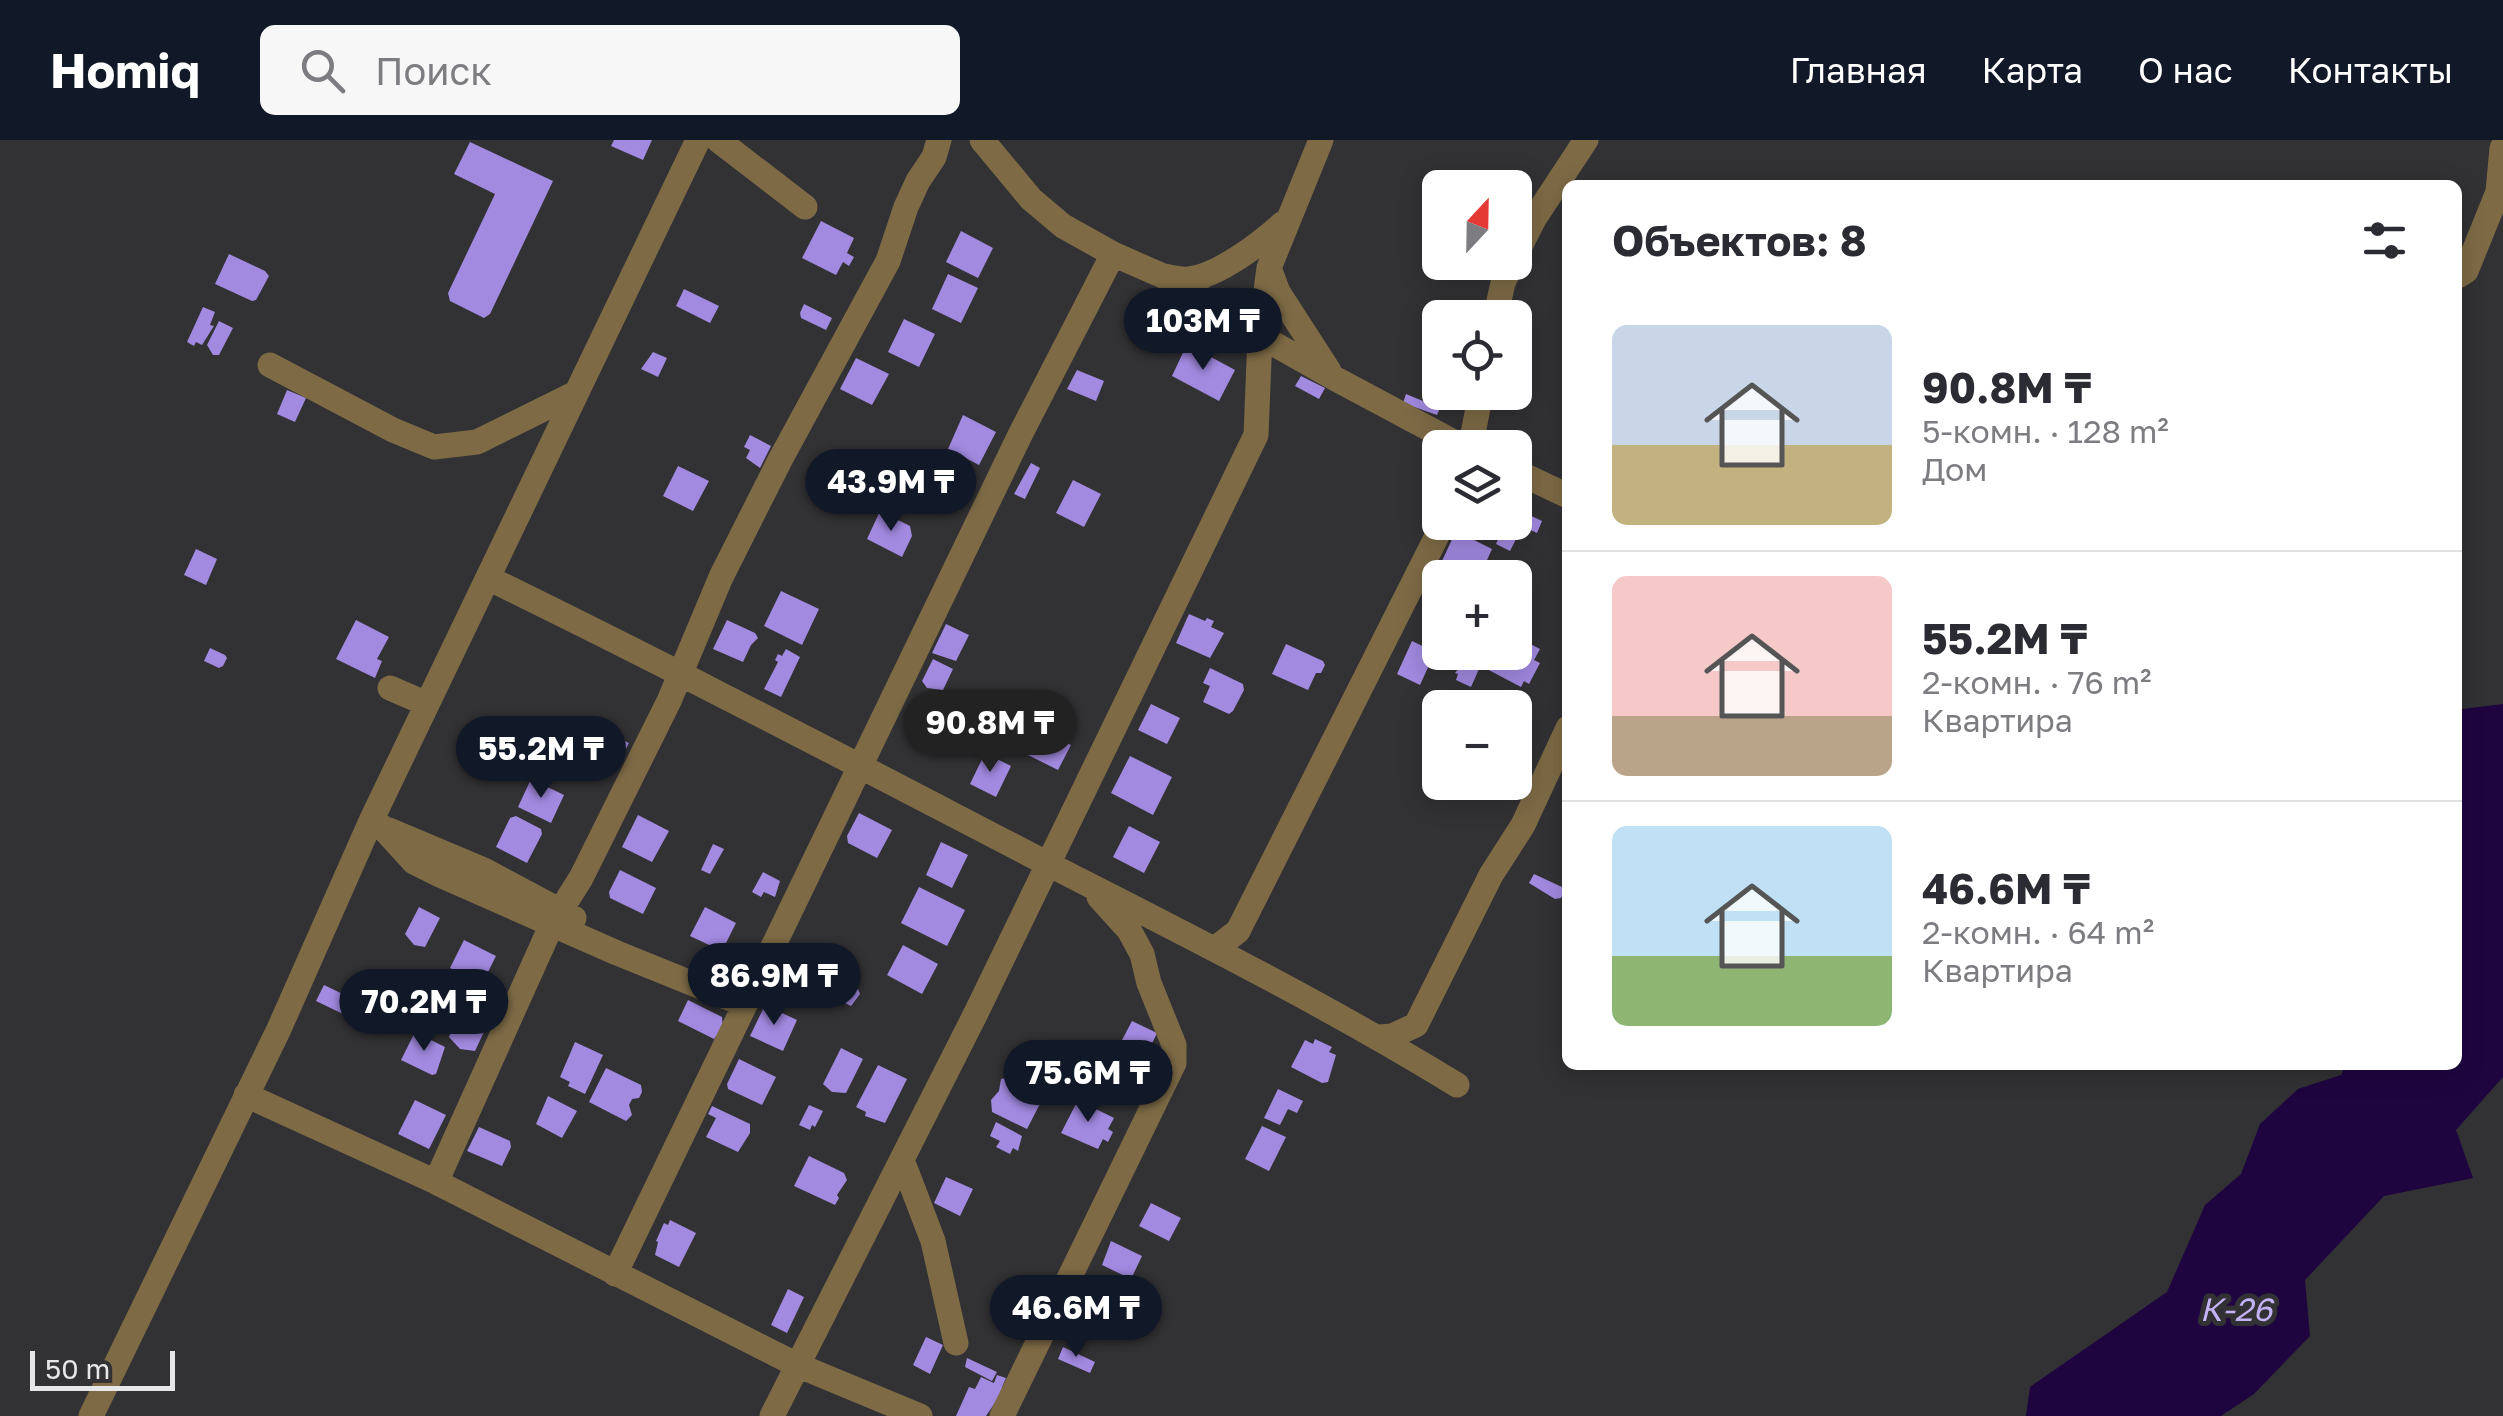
<!DOCTYPE html>
<html lang="ru">
<head>
<meta charset="utf-8">
<style>
  :root { --surface:#fff; --page:#f7f7f7; --text:#2b2b33; --muted:#7c7c81; --line:#e1e1e2; --accent:#111827 }
  body { margin:0; font-family:"Golos Text",sans-serif; background:var(--page); color:var(--text); height:100vh; display:flex; flex-direction:column; font-size:38px; white-space:nowrap }
  * { box-sizing:border-box; margin:0 }
  p { font-size:32px; color:var(--muted) }
  .icon { flex:none; width:55px; height:55px; fill:none; stroke:currentColor; stroke-width:2; stroke-linecap:round; stroke-linejoin:round }
  .map { position:relative; flex:1; overflow:hidden }
  .drawer { position:absolute; left:1562px; top:40px; width:900px; height:890px; display:flex; flex-direction:column; background:var(--surface); border-radius:15px; box-shadow:0 5px 25px #0003 }
  .drawer>* { flex:none }
  .needle { width:65px; rotate:22deg }
  .fabs { position:absolute; left:1422px; top:30px; display:grid; gap:20px }
  .fabs a { display:grid; place-items:center; width:110px; height:110px; border-radius:15px; background:var(--surface); box-shadow:0 5px 25px #0003; font-size:50px }
  .scale { position:absolute; left:30px; bottom:25px; width:145px; box-sizing:border-box; padding-left:10px; border:5px solid #e7e6e8; border-top:0; font-size:28px; line-height:35px; white-space:nowrap; color:#e7e6e8; -webkit-text-stroke:8px #323134; paint-order:stroke }
  .price { position:absolute; translate:-50% -85px; padding:0 22px; border-radius:35px; background:var(--accent); color:#fff; font-size:32px; line-height:65px; filter:drop-shadow(0 2px 5px #0008) }
  .price::after { content:''; position:absolute; left:50%; top:60px; width:30px; height:22px; margin-left:-15px; background:inherit; clip-path:polygon(0 0,100% 0,50% 100%) }
  .price.selected { background:#222; color:#fff }
  ul { padding:0; list-style:none }
  li { display:flex; align-items:center; gap:30px; height:250px; padding:0 50px }
  li+li { border-top:2px solid var(--line) }
  li span { display:grid; place-items:center; flex:none; width:280px; height:200px; border-radius:15px; color:#555 }
  li>.icon { margin-inline-start:auto }
  span .icon { width:120px; height:120px; fill:#fffc; stroke-width:1 }
  li b { font-size:42px }
  h2 { display:flex; justify-content:space-between; align-items:center; height:120px; padding:0 50px; font-size:42px }
  header { display:flex; align-items:center; gap:60px; box-sizing:border-box; height:140px; padding:0 50px; background:var(--accent); color:#fff }
  header strong { font-size:48px }
  nav { display:flex; gap:55px; margin-inline-start:auto; font-size:35px }
  .search { width:700px; height:90px; background:var(--page); display:flex; align-items:center; gap:25px; box-sizing:border-box; padding:0 35px; border-radius:15px; color:var(--muted); font-size:38px }
  .map>svg:first-child { display:block }
  .water { fill:#1e0540 }
  .building { fill:#a28ae1 }
  .lines { fill:none; stroke-linecap:round; stroke-linejoin:round }
  .minor { stroke:#7e6b46; stroke-width:25 }
  .labels { text-anchor:middle; stroke-width:10; stroke-linejoin:round; paint-order:stroke }
  .water-label { font-size:32px; font-style:italic; fill:#c3b2f5; stroke:#323134 }
</style>
</head>
<body>
<header>
<strong>Homiq</strong>
<div class="search"><svg class="icon" aria-label="search" viewBox="0 0 24 24"><circle cx="10" cy="10" r="6"/><path d="M15 15l6 6"/></svg>Поиск</div>
<nav><a>Главная</a><a>Карта</a><a>О нас</a><a>Контакты</a></nav>
</header>
<div class="map">
<svg width="2503" height="1276" viewBox="0 0 2503 1276">
  <rect width="100%" height="100%" fill="#323134"/>
  <path class="water" d="M 2503,564 L 2503,937 L 2456,990 L 2473,1038 L 2384,1056 L 2305,1140 L 2310,1196 L 2254,1254 L 2221,1276 L 2026,1276 L 2030,1247 L 2167,1152 L 2205,1065 L 2241,1034 L 2260,984 L 2298,949 L 2341,935 L 2346,925 L 2458,925 L 2458,583 L 2462,569 Z"/>
  <path class="building" d="M 614,0 L 652,0 L 643,20 L 611,6 Z
    M 470,2 L 553,41 L 490,174 L 484,178 L 450,161 L 448,153 L 495,54 L 454,34 Z
    M 821,81 L 854,98 L 847,113 L 854,117 L 849,126 L 843,122 L 836,135 L 802,118 Z
    M 961,91 L 993,108 L 978,138 L 946,122 Z
    M 229,114 L 265,131 L 269,136 L 256,160 L 252,161 L 215,144 Z
    M 948,134 L 978,148 L 961,183 L 932,169 Z
    M 684,149 L 719,166 L 710,183 L 676,166 Z
    M 804,164 L 832,178 L 826,190 L 801,178 L 800,173 Z
    M 203,167 L 215,172 L 210,185 L 214,186 L 202,205 L 196,202 L 194,206 L 187,202 Z
    M 904,179 L 935,194 L 919,227 L 888,212 Z
    M 219,181 L 233,188 L 219,215 L 213,215 L 207,205 Z
    M 1187,204 L 1235,230 L 1219,261 L 1172,236 Z
    M 653,212 L 667,218 L 658,237 L 641,229 Z
    M 856,218 L 889,234 L 872,265 L 840,249 Z
    M 1077,230 L 1104,241 L 1096,261 L 1067,249 Z
    M 1301,236 L 1325,248 L 1319,259 L 1295,246 Z
    M 287,250 L 306,258 L 295,282 L 277,274 Z
    M 1406,254 L 1440,268 L 1437,275 L 1403,263 Z
    M 963,275 L 996,292 L 979,325 L 948,309 Z
    M 750,295 L 771,306 L 760,328 L 746,318 L 750,310 L 744,307 Z
    M 1031,323 L 1040,328 L 1025,359 L 1014,354 Z
    M 678,326 L 709,341 L 693,371 L 663,356 Z
    M 1073,340 L 1101,354 L 1084,387 L 1056,373 Z
    M 880,371 L 910,386 L 912,396 L 902,417 L 867,399 Z
    M 1525,373 L 1542,381 L 1537,393 L 1524,387 L 1521,389 L 1510,411 L 1496,404 L 1506,382 L 1515,382 L 1515,375 L 1522,378 Z
    M 1456,391 L 1492,409 L 1479,438 L 1441,423 Z
    M 196,409 L 217,419 L 206,445 L 184,435 Z
    M 781,451 L 819,469 L 802,505 L 764,486 Z
    M 1189,474 L 1205,481 L 1207,478 L 1214,481 L 1211,487 L 1224,493 L 1210,518 L 1176,503 Z
    M 356,480 L 389,497 L 377,519 L 382,521 L 375,538 L 336,519 Z
    M 727,480 L 755,493 L 758,498 L 751,505 L 743,522 L 713,509 Z
    M 946,484 L 969,495 L 956,521 L 932,513 Z
    M 1515,496 L 1540,509 L 1534,520 L 1540,523 L 1529,544 L 1524,541 L 1521,547 L 1483,527 L 1491,512 L 1515,512 Z
    M 1412,501 L 1435,512 L 1420,545 L 1397,534 Z
    M 1286,504 L 1323,521 L 1325,525 L 1321,533 L 1316,533 L 1308,550 L 1272,534 Z
    M 210,508 L 225,515 L 227,518 L 223,526 L 219,528 L 204,521 Z
    M 786,509 L 800,517 L 781,557 L 764,549 L 778,522 L 775,520 L 778,514 L 782,516 Z
    M 933,519 L 953,529 L 943,550 L 927,548 L 922,541 Z
    M 1463,523 L 1479,529 L 1471,547 L 1456,540 L 1458,534 L 1455,533 Z
    M 1210,528 L 1243,544 L 1244,550 L 1233,571 L 1229,574 L 1203,562 L 1210,546 L 1203,543 Z
    M 1151,564 L 1180,578 L 1167,604 L 1138,590 Z
    M 598,588 L 629,603 L 614,633 L 603,631 L 584,616 Z
    M 1040,589 L 1071,605 L 1058,630 L 1028,615 Z
    M 985,613 L 1011,626 L 996,657 L 970,644 Z
    M 1130,616 L 1172,637 L 1153,675 L 1111,653 Z
    M 531,639 L 564,655 L 551,683 L 518,667 Z
    M 859,673 L 892,690 L 877,718 L 848,703 L 847,696 Z
    M 638,675 L 669,691 L 652,722 L 622,707 Z
    M 516,676 L 541,689 L 542,694 L 527,723 L 496,707 L 510,678 Z
    M 1129,686 L 1160,702 L 1144,733 L 1113,717 Z
    M 941,702 L 968,715 L 952,748 L 926,735 Z
    M 713,704 L 724,709 L 710,734 L 701,730 Z
    M 620,730 L 656,748 L 643,774 L 610,758 L 609,752 Z
    M 763,732 L 780,741 L 775,757 L 764,752 L 761,757 L 752,752 Z
    M 1534,734 L 1562,747 L 1564,752 L 1561,758 L 1555,759 L 1529,743 Z
    M 919,747 L 965,770 L 947,806 L 901,783 Z
    M 419,767 L 440,778 L 425,807 L 414,805 L 405,794 Z
    M 705,767 L 736,783 L 722,811 L 690,796 Z
    M 464,800 L 496,816 L 482,844 L 450,828 Z
    M 903,805 L 938,824 L 922,854 L 887,835 Z
    M 842,841 L 858,849 L 860,854 L 851,866 L 833,857 Z
    M 324,845 L 351,858 L 343,874 L 316,861 Z
    M 688,860 L 722,877 L 723,887 L 714,899 L 678,881 Z
    M 765,865 L 797,880 L 783,911 L 750,896 Z
    M 462,868 L 489,881 L 475,911 L 460,909 L 449,897 Z
    M 1132,881 L 1157,893 L 1147,914 L 1121,902 Z
    M 415,892 L 445,907 L 436,934 L 432,935 L 401,920 Z
    M 1315,899 L 1332,907 L 1329,912 L 1336,915 L 1328,942 L 1322,943 L 1291,927 L 1305,900 L 1313,904 Z
    M 575,902 L 603,915 L 585,954 L 568,946 L 570,942 L 560,937 Z
    M 841,908 L 863,919 L 846,953 L 832,952 L 823,944 Z
    M 739,919 L 776,937 L 762,965 L 728,949 L 727,944 Z
    M 878,925 L 907,939 L 885,983 L 865,976 L 866,972 L 856,967 Z
    M 606,928 L 641,945 L 642,952 L 639,958 L 632,959 L 629,965 L 632,975 L 626,981 L 589,962 Z
    M 1006,938 L 1044,956 L 1027,989 L 992,972 L 991,960 L 999,951 L 1001,939 Z
    M 1278,949 L 1303,961 L 1297,973 L 1288,969 L 1280,985 L 1264,978 Z
    M 548,956 L 577,971 L 562,998 L 536,984 Z
    M 415,960 L 446,975 L 429,1009 L 398,994 Z
    M 1078,960 L 1114,978 L 1108,989 L 1113,992 L 1108,1002 L 1103,999 L 1098,1009 L 1061,993 Z
    M 809,965 L 823,971 L 815,987 L 812,985 L 810,990 L 799,985 Z
    M 712,966 L 750,984 L 750,993 L 738,1012 L 706,997 L 716,978 L 708,974 Z
    M 996,982 L 1022,996 L 1018,1011 L 1013,1008 L 1010,1014 L 996,1007 L 1000,1001 L 990,996 Z
    M 1262,986 L 1286,997 L 1269,1031 L 1245,1019 Z
    M 479,987 L 510,1001 L 511,1007 L 502,1026 L 467,1011 Z
    M 809,1016 L 844,1033 L 847,1040 L 837,1055 L 839,1058 L 835,1065 L 794,1046 Z
    M 946,1037 L 973,1049 L 960,1076 L 934,1063 Z
    M 1151,1063 L 1181,1078 L 1169,1101 L 1139,1086 Z
    M 670,1080 L 696,1093 L 679,1127 L 655,1115 L 658,1102 L 656,1101 L 664,1083 L 668,1085 Z
    M 1111,1101 L 1142,1116 L 1131,1139 L 1102,1125 Z
    M 788,1149 L 804,1157 L 787,1193 L 771,1185 Z
    M 926,1197 L 943,1205 L 930,1234 L 913,1225 Z
    M 1063,1207 L 1095,1222 L 1090,1233 L 1058,1219 Z
    M 967,1218 L 997,1232 L 992,1241 L 965,1227 Z
    M 997,1235 L 1006,1238 L 1002,1247 L 1005,1248 L 986,1276 L 956,1276 L 969,1247 L 975,1249 L 981,1237 L 994,1243 Z"/>
  <g class="lines">
    <path class="minor" d="M 718,0 L 805,67
      M 982,0 L 1031,59 L 1063,86 L 1113,114 L 1163,136 L 1248,184 L 1260,196 L 1334,238 L 1465,308
      M 1515,116 L 1534,79 L 1586,0
      M 1269,128 L 1278,152 L 1329,231
      M 1163,136 C 1171,137 1181,140 1189,139 C 1218,136 1261,103 1282,84
      M 2458,136 L 2466,131 L 2498,52 L 2502,8
      M 1495,178 L 1503,143 L 1512,122
      M 270,225 L 393,290 L 434,307 L 477,302 L 576,253
      M 1476,308 L 1473,294 L 1481,252
      M 1515,331 L 1568,356
      M 488,438 C 677,530 863,628 1050,725 C 1187,795 1325,864 1457,945
      M 390,548 L 427,564
      M 382,687 L 414,722 L 440,735 L 617,813 L 743,864
      M 389,690 L 484,730 L 574,778
      M 1216,808 L 1238,791 L 1444,382
      M 1379,897 L 1392,896 L 1416,885 L 1491,735 L 1523,685 L 1568,588
      M 246,955 L 436,1042 L 797,1225 L 920,1276
      M 902,1020 L 933,1101 L 956,1203
      M 436,1042 L 552,784 L 581,738 L 669,561 L 721,437 L 780,320 L 888,121 L 906,67 L 918,41 L 934,17 L 939,0
      M 615,1134 L 1020,295 L 1113,114
      M 91,1276 L 279,889 L 371,681 L 698,0
      M 772,1276 L 976,873 L 1256,295 L 1260,196 L 1269,128 L 1321,0
      M 1002,1276 L 1174,923 L 1174,905 L 1149,843 L 1142,814 L 1129,790 L 1099,757"/>
  </g>
  <g class="labels">
    <g class="water-label">
      <text x="2236" y="1181">К-26</text>
    </g>
  </g>
</svg>
<div class="fabs">
<a><svg class="needle" viewBox="-14 -14 28 28"><path d="M0-13l5 13h-10z" fill="#e53935"/><path d="M0 13l5-13h-10z" fill="#7c7c81"/></svg></a>
<a><svg class="icon" aria-label="locate" viewBox="0 0 24 24"><circle cx="12" cy="12" r="6"/><path d="M12 2v4M12 18v4M2 12h4M18 12h4"/></svg></a>
<a><svg class="icon" aria-label="layers" viewBox="0 0 24 24"><path d="M12 4l9 5-9 5-9-5zM3 14l9 5 9-5"/></svg></a>
<a>+</a>
<a>−</a>
</div>
<div class="scale">50 m</div>
<b class="price" style="left:1203px;top:233px">103M ₸</b>
<b class="price" style="left:891px;top:394px">43.9M ₸</b>
<b class="price selected" style="left:990px;top:635px">90.8M ₸</b>
<b class="price" style="left:541px;top:661px">55.2M ₸</b>
<b class="price" style="left:774px;top:888px">86.9M ₸</b>
<b class="price" style="left:424px;top:914px">70.2M ₸</b>
<b class="price" style="left:1088px;top:985px">75.6M ₸</b>
<b class="price" style="left:1076px;top:1220px">46.6M ₸</b>
<section class="drawer">
<h2>Объектов: 8<svg class="icon" aria-label="filters" viewBox="0 0 24 24"><path d="M4 7h16M4 17h16"/><circle cx="9" cy="7" r="2"/><circle cx="15" cy="17" r="2"/></svg></h2>
<ul>
<li><span style="background:linear-gradient(#c9d6e8 60%,#c2b280 0)"><svg class="icon" aria-label="home" viewBox="0 0 24 24"><path d="M3 11l9-7 9 7M6 9v11h12V9"/></svg></span><div><b>90.8M ₸</b><p>5-комн. · 128 m²</p><p>Дом</p></div></li>
<li><span style="background:linear-gradient(#f6c9c9 70%,#b9a48a 0)"><svg class="icon" aria-label="home" viewBox="0 0 24 24"><path d="M3 11l9-7 9 7M6 9v11h12V9"/></svg></span><div><b>55.2M ₸</b><p>2-комн. · 76 m²</p><p>Квартира</p></div></li>
<li><span style="background:linear-gradient(#bfe0f5 65%,#8fb573 0)"><svg class="icon" aria-label="home" viewBox="0 0 24 24"><path d="M3 11l9-7 9 7M6 9v11h12V9"/></svg></span><div><b>46.6M ₸</b><p>2-комн. · 64 m²</p><p>Квартира</p></div></li>
</ul>
</section>
</div>
</body>
</html>
